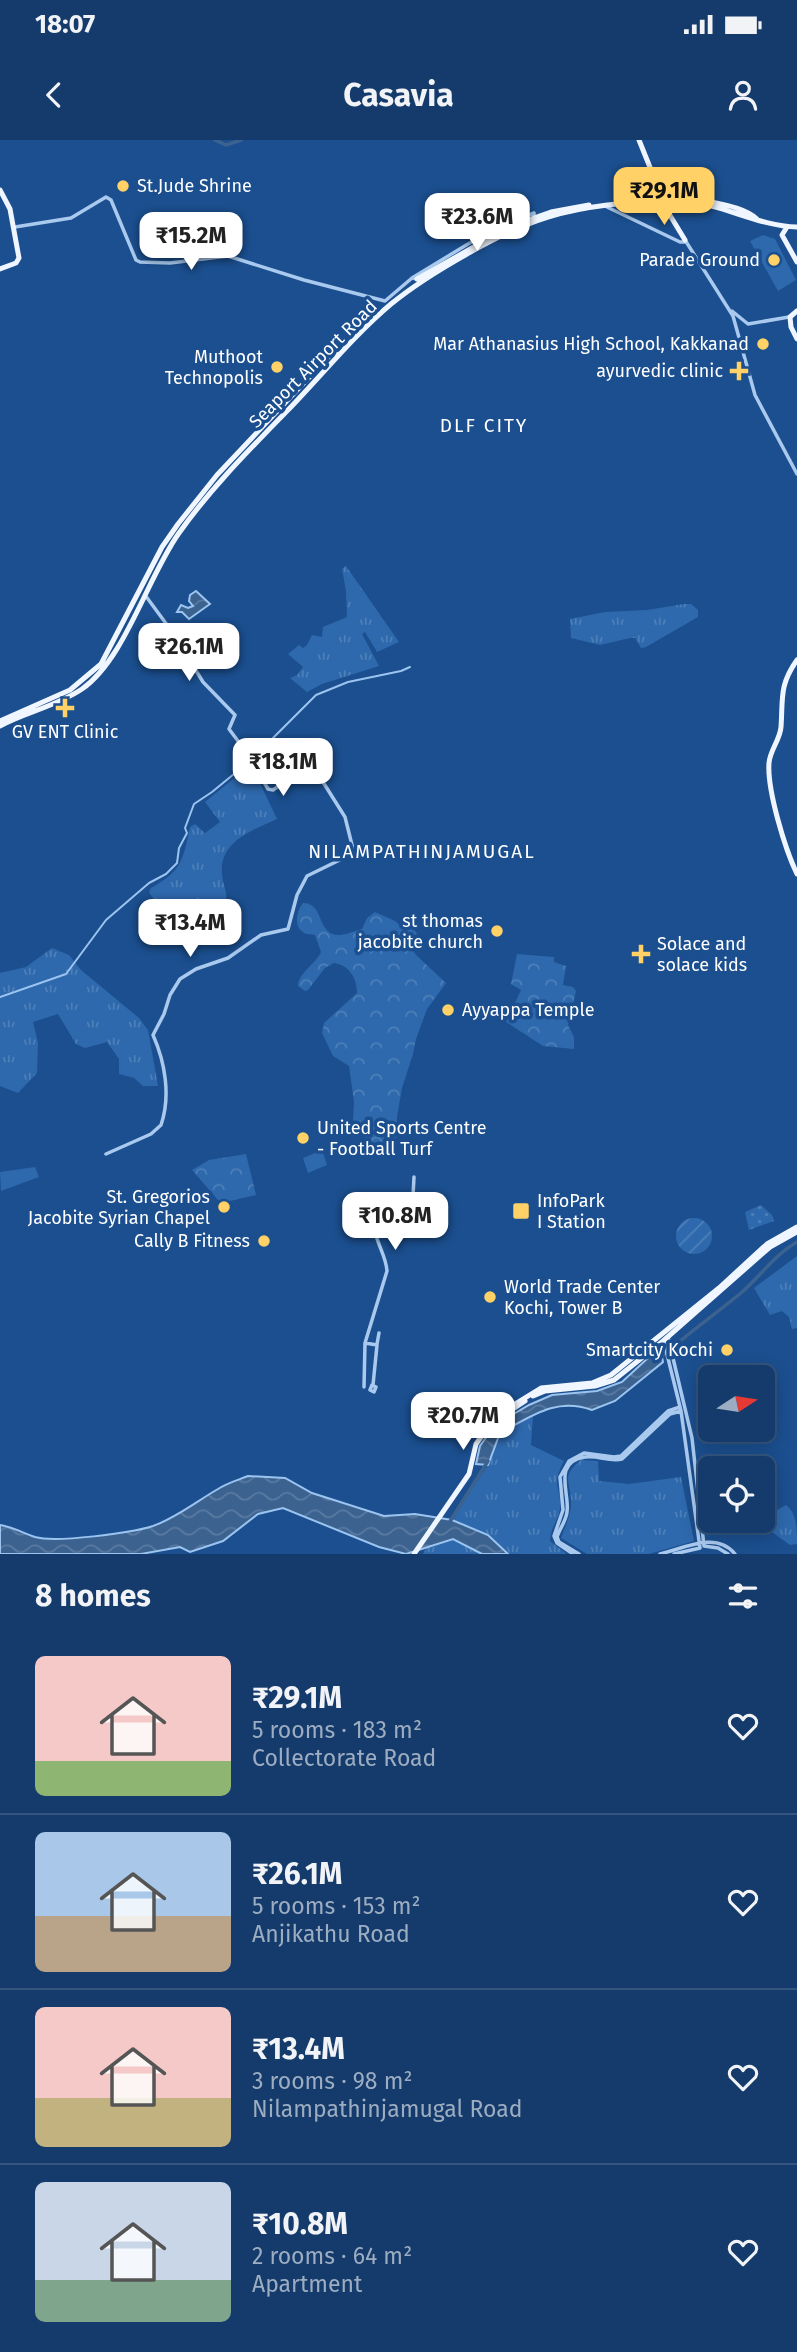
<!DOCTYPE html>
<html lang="en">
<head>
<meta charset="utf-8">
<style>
  :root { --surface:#143b6b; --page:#1d4271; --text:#f1f3f6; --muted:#9dadc1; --line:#33557e; --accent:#ffd166 }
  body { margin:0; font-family:"Fira Sans",sans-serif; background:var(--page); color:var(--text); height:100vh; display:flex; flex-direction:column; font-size:26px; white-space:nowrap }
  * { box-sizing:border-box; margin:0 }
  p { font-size:23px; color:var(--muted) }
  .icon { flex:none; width:38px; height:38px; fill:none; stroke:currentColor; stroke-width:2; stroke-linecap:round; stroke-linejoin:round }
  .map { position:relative; height:1414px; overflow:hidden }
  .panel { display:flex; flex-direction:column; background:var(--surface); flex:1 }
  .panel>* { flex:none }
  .needle { width:46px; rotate:78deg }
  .tools { position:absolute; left:698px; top:1225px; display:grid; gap:14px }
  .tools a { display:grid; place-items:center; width:77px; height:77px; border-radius:10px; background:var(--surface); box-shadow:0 4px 18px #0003,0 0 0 2px var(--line); font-size:35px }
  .price { position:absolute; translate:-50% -60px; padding:0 16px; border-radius:14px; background:#fff; color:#222; font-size:23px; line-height:46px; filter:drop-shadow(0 2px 4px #0008) }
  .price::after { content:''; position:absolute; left:50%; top:42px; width:21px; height:16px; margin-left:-10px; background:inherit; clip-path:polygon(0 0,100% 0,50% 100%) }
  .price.on { background:var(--accent); color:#111 }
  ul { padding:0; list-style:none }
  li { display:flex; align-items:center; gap:21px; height:175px; padding:0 35px }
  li+li { border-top:2px solid var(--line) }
  li span { display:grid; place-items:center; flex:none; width:196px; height:140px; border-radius:10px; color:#555 }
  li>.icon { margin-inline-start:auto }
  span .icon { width:84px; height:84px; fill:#fffc; stroke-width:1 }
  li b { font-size:30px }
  h2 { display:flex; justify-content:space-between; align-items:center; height:84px; padding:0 35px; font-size:30px }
  .status { display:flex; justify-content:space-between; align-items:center; height:49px; padding:0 35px; background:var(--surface); direction:ltr }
  .status svg { height:19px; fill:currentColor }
  header { display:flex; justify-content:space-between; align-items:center; height:91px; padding:0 35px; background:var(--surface); font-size:32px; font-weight:700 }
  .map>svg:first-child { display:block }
  .grass { fill:url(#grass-tufts) }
  .forest { fill:url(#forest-crowns) }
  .park { fill:url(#park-dots) }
  .garden { fill:url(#garden-furrows) }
  .pitch { fill:#2e69ad }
  .water { fill:url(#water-waves); stroke:#9cc4f0; stroke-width:2 }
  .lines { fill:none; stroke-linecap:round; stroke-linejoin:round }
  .stream { stroke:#9cc4f0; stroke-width:2 }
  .canal { stroke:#3c6290; stroke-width:3.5 }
  .minor { stroke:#a9c9ee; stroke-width:3.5 }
  .major { stroke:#f0f6ff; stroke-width:5 }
  .poi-dot { fill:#ffd166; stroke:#1b4f8f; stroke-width:2.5 }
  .labels { text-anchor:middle; stroke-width:7; stroke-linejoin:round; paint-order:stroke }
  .poi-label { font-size:18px; fill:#fff; stroke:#1b4f8f; text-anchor:end }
  .street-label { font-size:18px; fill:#fff; stroke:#1b4f8f }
  .neighbourhood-label { font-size:19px; letter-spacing:2px; fill:#fff; stroke:#1b4f8f }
</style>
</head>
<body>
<div class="status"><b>18:07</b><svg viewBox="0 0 49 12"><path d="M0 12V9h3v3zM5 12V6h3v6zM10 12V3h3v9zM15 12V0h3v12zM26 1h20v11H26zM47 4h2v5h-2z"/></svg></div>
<header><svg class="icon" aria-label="back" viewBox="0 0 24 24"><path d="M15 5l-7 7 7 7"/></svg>Casavia<svg class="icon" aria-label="person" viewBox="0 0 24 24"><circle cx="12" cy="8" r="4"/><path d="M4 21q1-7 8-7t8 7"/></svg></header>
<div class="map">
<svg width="797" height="1414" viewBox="0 0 797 1414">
  <defs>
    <pattern id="grass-tufts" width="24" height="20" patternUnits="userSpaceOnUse" patternTransform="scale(1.75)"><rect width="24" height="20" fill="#2e69ad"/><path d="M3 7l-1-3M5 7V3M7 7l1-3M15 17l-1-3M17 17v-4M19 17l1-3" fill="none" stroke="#4d80b9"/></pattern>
    <pattern id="forest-crowns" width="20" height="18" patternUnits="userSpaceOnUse" patternTransform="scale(1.75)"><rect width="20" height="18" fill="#2e69ad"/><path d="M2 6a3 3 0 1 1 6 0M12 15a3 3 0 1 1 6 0" fill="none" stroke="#4d80b9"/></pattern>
    <pattern id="park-dots" width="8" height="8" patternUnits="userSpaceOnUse" patternTransform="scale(1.75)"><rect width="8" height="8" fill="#2e69ad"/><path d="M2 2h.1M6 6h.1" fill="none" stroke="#4d80b9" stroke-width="1.8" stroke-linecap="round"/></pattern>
    <pattern id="garden-furrows" width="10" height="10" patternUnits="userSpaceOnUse" patternTransform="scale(1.75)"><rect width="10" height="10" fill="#2e69ad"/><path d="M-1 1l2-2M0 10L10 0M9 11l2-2" fill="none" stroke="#4d80b9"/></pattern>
    <pattern id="water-waves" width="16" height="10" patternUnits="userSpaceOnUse" patternTransform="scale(1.75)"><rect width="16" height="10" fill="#3c6290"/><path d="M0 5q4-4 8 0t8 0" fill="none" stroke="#597aa1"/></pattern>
  </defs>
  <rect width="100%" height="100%" fill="#1b4f8f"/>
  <path class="grass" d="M 346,426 L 399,502 L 377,512 L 365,492 L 362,494 L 379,526 L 322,544 L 307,552 L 290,538 L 297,535 L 303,527 L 288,514 L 299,505 L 303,508 L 307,505 L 312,495 L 322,497 L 323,487 L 347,477 L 346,451 L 342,429 Z
    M 684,464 L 691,464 L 698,470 L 698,477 L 646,507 L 641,508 L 635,498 L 630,498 L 600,505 L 571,498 L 570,479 L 605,472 L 647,470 Z
    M 249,626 L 258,639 L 277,679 C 253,690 219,701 222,734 C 223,747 228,750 226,766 L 197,775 L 193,781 L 198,796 L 185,801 L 177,785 L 164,776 L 149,752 L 151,748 C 182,731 183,720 190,687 L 195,684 L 205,693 L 220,682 L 205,662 Z
    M 52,808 L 69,815 L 81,830 L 139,878 L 148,890 L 158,946 L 143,946 L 134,938 L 119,934 L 119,919 L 107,902 L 85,908 L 76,904 L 58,874 L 33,882 L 38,903 L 37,933 L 18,953 L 0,946 L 0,833 L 26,827 Z
    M 797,1116 L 797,1188 L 792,1189 L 789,1177 L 782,1171 L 770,1175 L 754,1148 Z
    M 533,1276 L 531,1305 L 564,1321 C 550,1347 562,1347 560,1369 C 558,1381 550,1389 550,1401 L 567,1414 L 506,1414 L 488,1395 L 452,1379 L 488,1325 L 500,1293 Z
    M 581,1320 L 598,1321 L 599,1341 L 629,1344 L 681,1337 L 694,1401 L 649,1414 L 587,1414 L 561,1398 C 565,1386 572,1374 571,1360 C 570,1340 561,1336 581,1320 Z
    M 786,1365 C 797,1373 797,1389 797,1404 L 790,1405 L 757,1381 L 763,1381 L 763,1378 Z
    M 453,1399 L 482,1414 L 423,1414 L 428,1405 Z"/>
  <path class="forest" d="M 303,763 C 325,763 316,795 339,795 C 346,795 354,791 362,789 L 367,778 L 375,772 L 395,781 L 403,788 L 409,785 L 414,789 L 417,794 L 408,799 L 409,805 L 416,815 L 446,843 L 427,869 L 416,899 L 413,914 L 402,948 L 397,977 L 396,1004 L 391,1012 L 386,1015 L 379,1015 L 374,1012 L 353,980 L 354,962 L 349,926 L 333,916 L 322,893 L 324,883 L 357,853 C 357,838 349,825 334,823 L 325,828 L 308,850 L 305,851 L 298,846 C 298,833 315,825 321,812 L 315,795 C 311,794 306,795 303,792 C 293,786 297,770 303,763 Z
    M 517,814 L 554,817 L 554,822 L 566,826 L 563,845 L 573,847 L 576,851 L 568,885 L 574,897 L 574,909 L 543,906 L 506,882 L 521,850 L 511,844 Z
    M 246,1014 L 256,1055 L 230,1061 L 218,1060 L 192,1030 L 209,1020 Z"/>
  <path class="park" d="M 761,1065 L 772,1075 L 774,1081 L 749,1090 L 745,1072 Z"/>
  <path class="garden" d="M676 1096a18 18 0 1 1 36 0a18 18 0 1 1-36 0Z"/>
  <path class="pitch" d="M 763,95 L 775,99 L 796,140 L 778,151 L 750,101 Z
    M 322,1010 L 327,1025 L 308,1033 L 303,1018 Z
    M 35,1027 L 39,1037 L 1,1051 L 0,1032 Z"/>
  <path class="water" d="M 196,451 L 210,464 L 189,479 L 182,472 L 177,472 L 181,465 L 188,468 L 193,466 L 189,461 L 190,455 Z
    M 660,1207 L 663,1222 L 615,1261 L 592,1270 C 556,1257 532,1276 500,1293 L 488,1325 L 476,1324 L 480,1306 L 495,1285 L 529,1265 L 552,1255 L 597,1251 L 622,1242 Z
    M 248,1336 L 285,1338 L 312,1353 L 384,1376 L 415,1374 L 452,1380 L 488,1395 L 508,1414 L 482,1414 L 453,1399 L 406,1414 L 379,1407 L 283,1368 L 258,1374 L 223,1401 L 190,1412 L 180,1407 L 141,1414 L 0,1414 L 0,1385 C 13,1387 23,1393 35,1397 C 56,1403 131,1393 153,1386 C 176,1378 197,1361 218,1349 C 227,1343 238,1340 248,1336 Z"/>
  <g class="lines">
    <path class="stream" d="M 0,857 L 66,834 L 106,780 L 149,743 L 166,734 L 177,723 L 179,708 L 187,693 L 185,688 L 194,664 L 212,652 L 251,620 L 316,555 L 348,542 L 401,531 L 410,527"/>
    <path class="canal" d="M 215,0 L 226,5 L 241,0
      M 660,1218 C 686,1195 714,1175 741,1153 C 760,1137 774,1115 797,1102
      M 449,1383 L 488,1321"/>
    <path class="minor" d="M 607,67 L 680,102 L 686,102
      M 15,87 L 71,78 L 106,57 L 111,60 L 136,120 L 140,122 L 170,123 L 228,116 L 304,140 L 385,161 L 412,138 L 417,139
      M 685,100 L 733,176 L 755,255 L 797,334
      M 412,138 L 468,104 L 503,85 L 534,73 L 534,77
      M 732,171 L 748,184 L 789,177
      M 106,1014 L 151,994 L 161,985 C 171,956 165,922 153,895 L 164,874 L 170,855 L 180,839 L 196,829 L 228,818 L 261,795 L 288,789 L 297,755 L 307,736 L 354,713 L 345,677 L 311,623 L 273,650 L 268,649 L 247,613 L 229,589 L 235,575 L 203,542 L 173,493 L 145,455
      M 668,1197 L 692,1298 L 704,1406 L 718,1408 L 728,1414
      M 664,1202 L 681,1271 L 700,1408 L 674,1414
      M 365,1203 L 377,1205 L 373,1245
      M 377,1204 L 379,1193
      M 372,1245 L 376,1247 L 374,1252 L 370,1250 Z
      M 364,1247 L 365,1203 L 387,1131 C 386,1113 372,1098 375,1080 L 413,1056 L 414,1037
      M 573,1414 L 557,1403 L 554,1396 L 563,1370 L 560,1337 L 569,1321 L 584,1313 L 614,1317 L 621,1316 L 668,1271 L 680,1267
      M 579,1414 L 559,1402 L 557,1397 C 560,1388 566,1381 567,1372 C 570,1353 552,1322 585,1317 C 598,1315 609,1322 622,1319 L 670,1274 L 681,1271
      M 660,1414 C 685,1408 716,1391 735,1414"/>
    <path class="major" d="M 639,0 L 668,72 L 685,100
      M 0,50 L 10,69 L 19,118 L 16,123 L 0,129
      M 651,59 L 693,59
      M 703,60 C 720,64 744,67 757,79
      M 787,87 L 782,95 L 797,122
      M 417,139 L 511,86 L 551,72 L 589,65
      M 797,171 L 790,177 L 791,187 L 797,199
      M 797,520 C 779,545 783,559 781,587 C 780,600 770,610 769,623 C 767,650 785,709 797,734
      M 0,581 L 70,550 L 101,524 L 162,407 L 178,384 L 217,335 L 331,214 L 341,212
      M 0,586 C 26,572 57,566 82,549 C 125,519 147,438 179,393 C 211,348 249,310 287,271 C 322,235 353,196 391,164 C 428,134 502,91 548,77 C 588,65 637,61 679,61 C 720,62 756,86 797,87
      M 533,1256 L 545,1251 L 595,1246 L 614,1240 L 663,1201 L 770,1107 L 797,1092
      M 507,1273 L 525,1261
      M 414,1414 L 469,1334 L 476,1304 L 496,1276 L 541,1248 L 592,1243 L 611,1235 L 719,1148 L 767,1104 L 797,1087"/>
  </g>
  <g class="poi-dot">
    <circle cx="123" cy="46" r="7"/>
    <circle cx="774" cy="120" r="7"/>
    <circle cx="763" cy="204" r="7"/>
    <circle cx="277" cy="227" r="7"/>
    <path d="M735.5 220.5h7v7h7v7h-7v7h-7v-7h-7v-7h7z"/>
    <path d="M61.5 557.5h7v7h7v7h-7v7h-7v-7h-7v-7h7z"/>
    <circle cx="497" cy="791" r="7"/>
    <path d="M637.5 803.5h7v7h7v7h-7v7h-7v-7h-7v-7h7z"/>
    <circle cx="448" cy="870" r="7"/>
    <circle cx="303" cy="998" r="7"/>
    <circle cx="224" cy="1067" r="7"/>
    <rect x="512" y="1062" width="18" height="18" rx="3.5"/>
    <circle cx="264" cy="1101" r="7"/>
    <circle cx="490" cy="1157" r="7"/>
    <circle cx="727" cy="1210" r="7"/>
  </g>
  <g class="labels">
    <g class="poi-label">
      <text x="137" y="52" text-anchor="start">St.Jude Shrine</text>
      <text x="760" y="126">Parade Ground</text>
      <text x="749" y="210">Mar Athanasius High School, Kakkanad</text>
      <text x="263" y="223">Muthoot<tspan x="263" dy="21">Technopolis</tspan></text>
      <text x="723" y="237">ayurvedic clinic</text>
      <text x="65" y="598" text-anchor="middle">GV ENT Clinic</text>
      <text x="483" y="787">st thomas<tspan x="483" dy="21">jacobite church</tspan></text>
      <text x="657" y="810" text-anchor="start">Solace and<tspan x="657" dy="21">solace kids</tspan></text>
      <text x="462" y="876" text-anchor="start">Ayyappa Temple</text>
      <text x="317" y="994" text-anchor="start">United Sports Centre<tspan x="317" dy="21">- Football Turf</tspan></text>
      <text x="210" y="1063">St. Gregorios<tspan x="210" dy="21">Jacobite Syrian Chapel</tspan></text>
      <text x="537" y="1067" text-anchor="start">InfoPark<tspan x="537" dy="21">I Station</tspan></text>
      <text x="250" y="1107">Cally B Fitness</text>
      <text x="504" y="1153" text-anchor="start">World Trade Center<tspan x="504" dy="21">Kochi, Tower B</tspan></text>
      <text x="713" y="1216">Smartcity Kochi</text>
    </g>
    <g class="street-label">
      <text transform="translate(313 224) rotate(-45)" y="6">Seaport Airport Road</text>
    </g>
    <g class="neighbourhood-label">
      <text x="484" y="292">DLF CITY</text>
      <text x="422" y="718">NILAMPATHINJAMUGAL</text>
    </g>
  </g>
</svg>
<div class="tools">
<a><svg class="needle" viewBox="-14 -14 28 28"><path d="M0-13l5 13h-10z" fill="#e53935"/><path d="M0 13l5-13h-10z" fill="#9dadc1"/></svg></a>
<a><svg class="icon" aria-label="locate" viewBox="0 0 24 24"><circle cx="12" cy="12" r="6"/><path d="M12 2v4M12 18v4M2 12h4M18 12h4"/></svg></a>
</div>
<b class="price on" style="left:664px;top:87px">₹29.1M</b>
<b class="price" style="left:477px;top:113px">₹23.6M</b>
<b class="price" style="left:191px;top:132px">₹15.2M</b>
<b class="price" style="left:189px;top:543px">₹26.1M</b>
<b class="price" style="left:283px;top:658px">₹18.1M</b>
<b class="price" style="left:190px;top:819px">₹13.4M</b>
<b class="price" style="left:395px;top:1112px">₹10.8M</b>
<b class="price" style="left:463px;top:1312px">₹20.7M</b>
</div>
<section class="panel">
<h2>8 homes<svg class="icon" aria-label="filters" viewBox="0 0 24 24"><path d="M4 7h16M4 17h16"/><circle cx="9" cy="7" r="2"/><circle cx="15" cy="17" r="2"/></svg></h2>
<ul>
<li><span style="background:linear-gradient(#f6c9c9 75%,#8fb573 0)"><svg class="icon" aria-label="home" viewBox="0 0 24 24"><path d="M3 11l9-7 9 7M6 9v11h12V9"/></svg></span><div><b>₹29.1M</b><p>5 rooms · 183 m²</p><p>Collectorate Road</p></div><svg class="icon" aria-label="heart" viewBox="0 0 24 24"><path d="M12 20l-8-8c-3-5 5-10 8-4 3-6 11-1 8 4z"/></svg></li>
<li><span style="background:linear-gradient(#a9c7e8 60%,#b9a48a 0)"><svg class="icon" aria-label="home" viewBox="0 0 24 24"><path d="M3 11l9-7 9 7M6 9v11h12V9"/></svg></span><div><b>₹26.1M</b><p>5 rooms · 153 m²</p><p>Anjikathu Road</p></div><svg class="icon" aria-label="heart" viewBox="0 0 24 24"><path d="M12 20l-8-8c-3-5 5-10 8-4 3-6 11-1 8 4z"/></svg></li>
<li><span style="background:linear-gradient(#f6c9c9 65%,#c2b280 0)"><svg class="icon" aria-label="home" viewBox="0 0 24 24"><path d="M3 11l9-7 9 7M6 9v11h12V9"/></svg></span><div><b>₹13.4M</b><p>3 rooms · 98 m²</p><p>Nilampathinjamugal Road</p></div><svg class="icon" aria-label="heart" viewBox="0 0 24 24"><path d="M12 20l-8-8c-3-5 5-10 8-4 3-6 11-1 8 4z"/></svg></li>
<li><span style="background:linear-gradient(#c9d6e8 70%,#7fa58c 0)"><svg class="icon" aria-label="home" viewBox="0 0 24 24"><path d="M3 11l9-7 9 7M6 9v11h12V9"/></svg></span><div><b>₹10.8M</b><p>2 rooms · 64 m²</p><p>Apartment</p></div><svg class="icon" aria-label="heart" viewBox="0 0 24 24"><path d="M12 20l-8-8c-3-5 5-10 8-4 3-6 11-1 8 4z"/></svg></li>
</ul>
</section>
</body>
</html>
